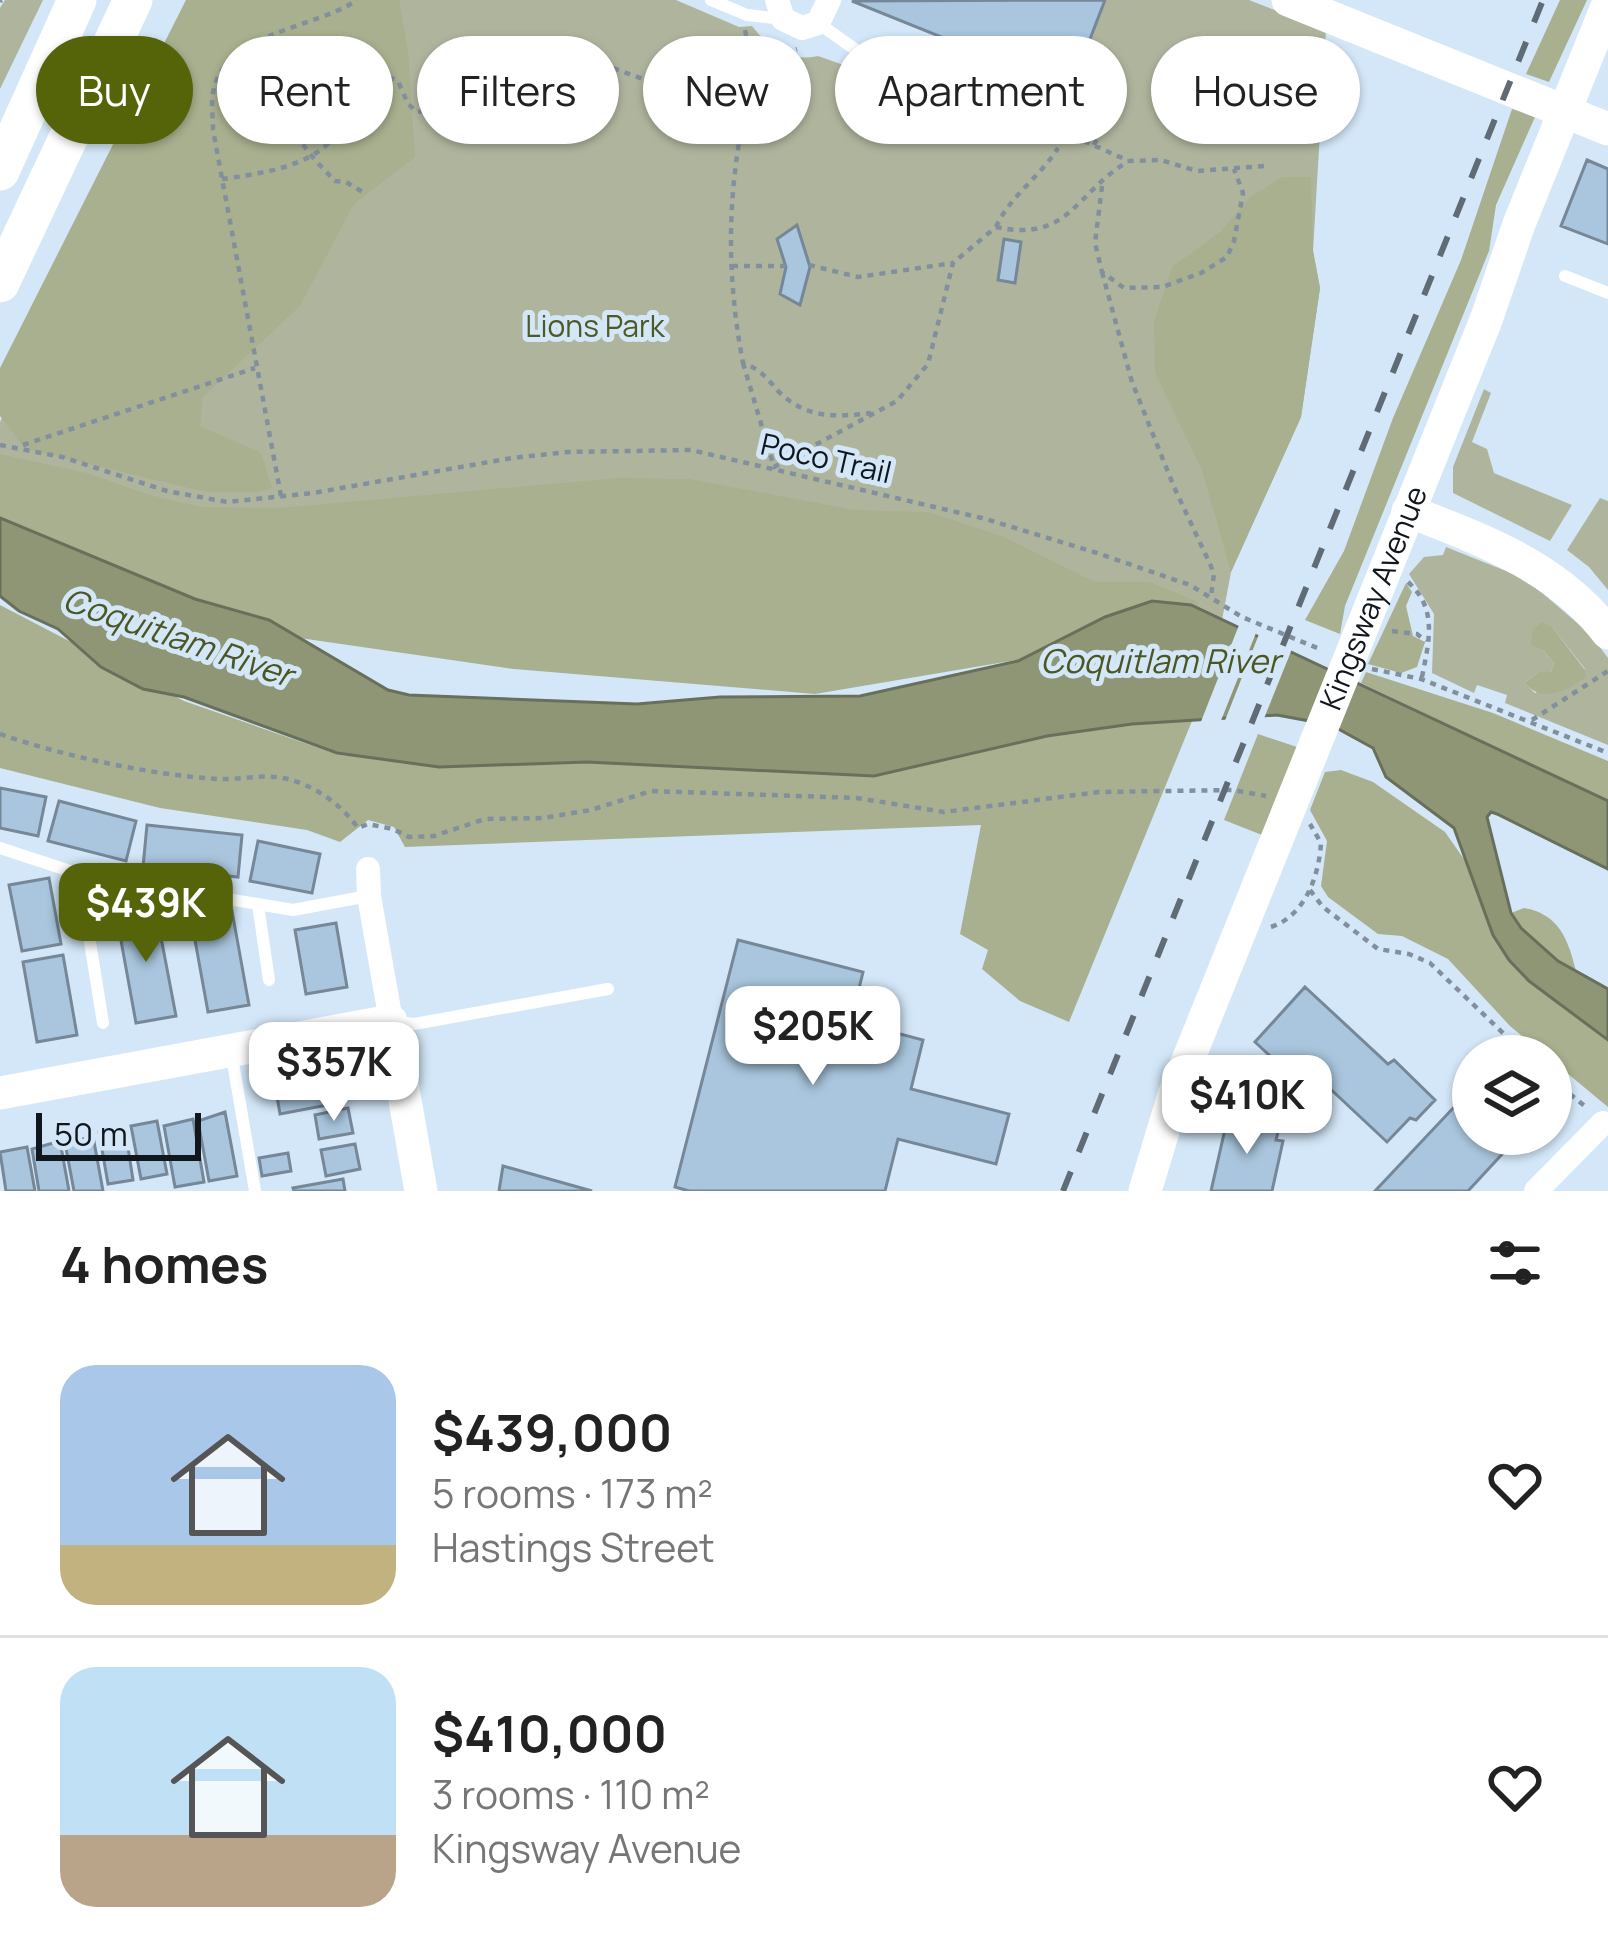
<!DOCTYPE html>
<html lang="en">
<head>
<meta charset="utf-8">
<style>
  :root { --surface:#fff; --page:#f2f2f2; --text:#222; --muted:#767676; --line:#e0e0e0; --accent:#566409 }
  body { margin:0; font-family:Manrope,sans-serif; background:var(--page); color:var(--text); height:100vh; display:flex; flex-direction:column; font-size:45px; white-space:nowrap }
  * { box-sizing:border-box; margin:0 }
  p { font-size:39px; color:var(--muted) }
  .icon { flex:none; width:66px; height:66px; fill:none; stroke:currentColor; stroke-width:2; stroke-linecap:round; stroke-linejoin:round }
  .map { position:relative; height:1191px; overflow:hidden }
  .side { display:flex; flex-direction:column; background:var(--surface); flex:1 }
  .side>* { flex:none }
  .banner { position:absolute; left:36px; top:36px; width:1536px; height:108px; display:flex; gap:24px }
  .buttons { position:absolute; left:1452px; top:1035px; display:grid; gap:24px }
  .buttons a { display:grid; place-items:center; width:120px; height:120px; border-radius:50%; background:var(--surface); box-shadow:0 3px 9px #0004; font-size:60px }
  .scale { position:absolute; left:36px; bottom:30px; width:165px; box-sizing:border-box; padding-left:12px; border:6px solid #0f161c; border-top:0; font-size:33px; line-height:42px; white-space:nowrap; color:#0f161c; -webkit-text-stroke:9px #d3e7f8; paint-order:stroke }
  .price { position:absolute; translate:-50% -102px; padding:0 27px; border-radius:24px; background:#fff; color:#222; font-size:39px; line-height:78px; filter:drop-shadow(0 3px 6px #0008) }
  .price::after { content:''; position:absolute; left:50%; top:72px; width:36px; height:27px; margin-left:-18px; background:inherit; clip-path:polygon(0 0,100% 0,50% 100%) }
  .price.current { background:var(--accent); color:#fff }
  ul { padding:0; list-style:none }
  li { display:flex; align-items:center; gap:36px; height:300px; padding:0 60px }
  li+li { border-top:3px solid var(--line) }
  li span { display:grid; place-items:center; flex:none; width:336px; height:240px; border-radius:36px; color:#555 }
  li>.icon { margin-inline-start:auto }
  span .icon { width:144px; height:144px; fill:#fffc; stroke-width:1 }
  li b { font-size:51px }
  h2 { display:flex; justify-content:space-between; align-items:center; height:144px; padding:0 60px; font-size:51px }
  .tag { padding:0 42px; border-radius:54px; background:var(--surface); box-shadow:0 3px 9px #0004; font-size:42px; line-height:108px }
  .tag.current { background:var(--accent); color:#fff }
  .map>svg:first-child { display:block }
  .green { fill:#afb59d; fill-rule:evenodd }
  .forest { fill:#a8b08f }
  .water { fill:#8e9676; stroke:#68705b; stroke-width:3 }
  .pier { fill:#d3e7f8 }
  .building { fill:#a9c6de; stroke:#768797; stroke-width:3 }
  .lines { fill:none; stroke-linecap:round; stroke-linejoin:round }
  .path { stroke:#82909d; stroke-width:4.5; stroke-dasharray:6 6; stroke-linecap:butt }
  .lane { stroke:#fff; stroke-width:12 }
  .street { stroke:#fff; stroke-width:24 }
  .secondary { stroke:#fff; stroke-width:33 }
  .primary { stroke:#fff; stroke-width:39 }
  .rail { stroke:#5f6b75; stroke-width:6; stroke-dasharray:21 21; stroke-linecap:butt }
  .labels { text-anchor:middle; stroke-width:10; stroke-linejoin:round; paint-order:stroke }
  .park-label { font-size:30px; fill:#4f5925; stroke:#d3e7f8 }
  .street-label { font-size:30px; fill:#0f161c; stroke:#d3e7f8 }
  .water-label { font-size:33px; font-style:italic; fill:#4c5622; stroke:#d3e7f8 }
</style>
</head>
<body>
<div class="map">
<svg width="1608" height="1191" viewBox="0 0 1608 1191">
  <rect width="100%" height="100%" fill="#d3e7f8"/>
  <path class="green" d="M 5,0 L 43,0 L 0,89 L 0,8 Z
    M 192,0 L 676,0 L 739,27 L 752,26 C 771,50 787,62 818,56 L 1052,138 L 1105,0 L 1249,0 L 1326,30 L 1313,251 L 1320,288 L 1301,417 L 1231,572 L 1220,631 L 0,520 L 0,422 Z
    M 1484,389 L 1491,393 L 1472,442 L 1487,449 L 1494,473 L 1572,505 L 1550,541 L 1453,493 L 1453,467 Z
    M 1600,498 L 1608,501 L 1608,590 L 1589,567 L 1567,550 Z
    M 1446,547 L 1526,579 L 1590,634 L 1608,658 L 1608,745 L 1505,703 L 1507,695 L 1477,685 L 1474,693 L 1432,673 L 1434,614 L 1409,574 L 1424,557 L 1443,555 ZM 1553,628 L 1585,669 L 1535,693 L 1524,683 L 1539,672 L 1551,672 L 1554,663 L 1543,650 Z"/>
  <path class="forest" d="M 186,0 L 399,0 L 408,51 L 415,157 L 354,204 L 300,306 L 203,397 L 200,426 L 261,453 L 272,488 L 258,492 L 206,492 L 25,449 L 0,416 L 0,368 Z
    M 1560,0 L 1587,0 L 1549,82 L 1526,74 Z
    M 1512,109 L 1535,117 L 1496,205 L 1489,251 L 1345,606 L 1340,634 L 1305,620 L 1344,551 L 1393,418 L 1461,260 Z
    M 1282,177 L 1311,177 L 1313,251 L 1320,288 L 1301,417 L 1231,572 L 1202,470 L 1155,373 L 1154,321 L 1172,267 L 1221,231 L 1250,197 Z
    M 0,454 L 87,473 L 150,495 L 201,507 L 280,508 L 618,478 L 690,479 L 854,510 L 928,512 L 1002,536 L 1095,582 L 1150,582 L 1198,602 L 1196,619 L 1183,632 L 815,694 L 514,669 L 286,636 L 0,542 Z
    M 1406,583 L 1412,592 L 1406,606 L 1413,636 L 1425,642 L 1417,667 L 1401,673 L 1368,664 Z
    M 0,605 L 184,701 L 339,755 L 461,765 L 1162,714 L 1192,721 L 1069,1022 L 1020,1001 L 982,969 L 988,950 L 960,934 L 981,825 L 405,847 L 394,827 L 368,820 L 340,842 L 307,830 L 160,808 L 0,768 Z
    M 1542,622 L 1553,628 L 1585,670 L 1586,677 C 1566,691 1544,704 1524,683 L 1539,672 L 1551,672 L 1554,663 L 1543,650 L 1531,645 L 1533,629 Z
    M 1366,672 L 1493,713 L 1608,761 L 1608,801 L 1361,683 Z
    M 1258,734 L 1297,747 L 1262,835 L 1224,820 Z
    M 1341,770 L 1373,782 L 1445,832 L 1466,862 L 1493,935 L 1608,1040 L 1608,1107 L 1510,1026 L 1448,959 L 1402,936 L 1378,934 L 1328,897 L 1321,886 L 1327,841 L 1310,810 L 1325,772 Z
    M 1524,908 C 1559,914 1568,939 1576,971 C 1550,957 1527,938 1511,913 Z"/>
  <path class="water" d="M 0,518 L 195,599 L 269,620 L 388,690 L 409,695 L 637,704 L 720,697 L 860,696 L 1018,661 L 1105,617 L 1152,601 L 1191,605 L 1608,801 L 1608,869 L 1497,814 L 1491,812 L 1487,817 L 1511,913 L 1521,928 L 1558,961 L 1608,989 L 1608,1040 L 1529,981 L 1509,960 L 1493,935 L 1454,828 L 1386,777 L 1373,748 L 1331,725 L 1277,715 L 1132,724 L 1047,736 L 874,776 L 587,762 L 439,767 L 337,753 L 184,697 L 143,689 L 101,667 L 58,629 L 19,611 L 0,596 Z"/>
  <path class="pier" d="M 1241,620 L 1258,628 L 1220,723 L 1200,724 Z
    M 1261,629 L 1294,644 L 1263,721 L 1224,723 Z"/>
  <path class="building" d="M 1105,0 L 1070,91 L 1064,89 L 1061,96 L 1051,92 L 1048,99 L 943,57 L 949,40 L 852,1 Z
    M694 58a16 16 0 1 1 32 0a16 16 0 1 1-32 0Z
    M 1587,160 L 1608,169 L 1608,244 L 1561,226 Z
    M 797,225 L 810,267 L 800,305 L 780,294 L 786,267 L 777,239 Z
    M 1004,239 L 1021,242 L 1015,283 L 998,280 Z
    M 0,788 L 46,797 L 38,836 L 0,828 Z
    M 59,801 L 136,821 L 126,861 L 48,841 Z
    M 147,825 L 242,835 L 238,877 L 143,867 Z
    M 258,841 L 320,854 L 312,893 L 250,881 Z
    M 49,878 L 61,944 L 22,951 L 9,885 Z
    M 155,906 L 176,1016 L 136,1023 L 116,913 Z
    M 232,911 L 249,1005 L 208,1012 L 191,918 Z
    M 336,923 L 347,987 L 306,994 L 295,930 Z
    M 738,940 L 863,972 L 851,1021 L 923,1040 L 911,1089 L 1009,1114 L 996,1164 L 898,1139 L 885,1191 L 689,1191 L 675,1187 Z
    M 63,955 L 77,1035 L 37,1042 L 23,962 Z
    M 1305,987 L 1388,1064 L 1394,1060 L 1435,1100 L 1416,1120 L 1410,1118 L 1387,1142 L 1308,1068 L 1296,1080 L 1255,1042 Z
    M 323,1076 L 326,1090 L 336,1088 L 338,1103 L 280,1114 L 275,1085 Z
    M 1456,1105 L 1473,1120 L 1473,1134 L 1487,1134 L 1505,1151 L 1468,1191 L 1375,1191 Z
    M 348,1108 L 353,1133 L 319,1139 L 315,1115 Z
    M 225,1112 L 237,1176 L 209,1181 L 198,1121 Z
    M 1228,1116 L 1279,1128 L 1276,1140 L 1283,1141 L 1272,1191 L 1211,1191 Z
    M 193,1119 L 204,1182 L 175,1187 L 164,1126 Z
    M 157,1121 L 167,1174 L 141,1179 L 131,1126 Z
    M 125,1128 L 133,1180 L 108,1184 L 99,1132 Z
    M 93,1136 L 103,1191 L 74,1191 L 65,1143 Z
    M 60,1141 L 69,1191 L 39,1191 L 32,1149 Z
    M 355,1144 L 360,1169 L 326,1176 L 321,1150 Z
    M 27,1147 L 35,1191 L 6,1191 L 0,1152 Z
    M 288,1153 L 291,1171 L 262,1176 L 259,1158 Z
    M 503,1166 L 592,1191 L 499,1191 Z
    M 343,1179 L 345,1191 L 294,1191 L 293,1188 Z"/>
  <g class="lines">
    <path class="path" d="M 0,2 L 1,0
      M 745,30 L 748,45 L 758,60 C 728,162 723,259 743,363 C 761,369 768,380 780,393 C 808,419 835,417 871,413
      M 726,62 L 765,60 L 797,49
      M 602,64 L 651,82 L 688,119 L 719,126 L 740,125
      M 378,72 L 398,81 L 408,104 L 417,112 L 462,106
      M 1084,141 L 1129,161 L 1161,160 L 1197,171 L 1264,166
      M 1094,145 L 1113,108
      M 222,179 C 258,174 314,167 336,134 C 341,126 341,115 347,107 C 356,96 369,98 376,85 L 374,58 L 359,47 L 326,53 L 314,70 L 292,82 C 275,121 309,154 335,181 L 346,182 L 366,194
      M 1102,186 L 1095,243 L 1102,272 L 1124,288 L 1162,287 L 1201,273 L 1227,257 L 1234,241 L 1243,193 L 1234,169
      M 996,227 C 1010,196 1040,177 1058,148
      M 809,265 L 858,277 L 953,263
      M 732,266 L 786,266
      M 1102,272 L 1132,382 L 1174,487 L 1210,564 L 1214,574 L 1211,596
      M 743,363 L 774,467 L 897,401 L 928,364 L 953,263 L 996,227 C 1070,243 1075,192 1129,161
      M 0,445 L 62,457 L 167,491 L 227,502 L 313,493 L 512,458 L 568,452 L 691,450 L 986,519 L 1094,552 L 1190,585 L 1242,617 L 1322,650
      M 23,445 L 255,368
      M 281,496 L 213,130 C 213,118 211,104 213,93 C 223,32 315,29 357,0
      M 1408,582 C 1438,609 1429,641 1422,677
      M 1392,631 L 1417,634 L 1426,641
      M 1372,669 L 1421,679 L 1608,753
      M 1532,720 L 1608,671
      M 0,734 C 63,756 151,775 218,779 C 238,780 262,774 283,778 C 313,784 341,804 358,828 L 368,824 L 393,829 L 409,837 L 434,836 L 485,819 L 543,818 L 591,810 L 651,791 L 857,798 L 944,812 L 1099,792 L 1233,790 L 1266,796
      M 1310,890 L 1323,907 L 1378,949 L 1409,954 L 1430,963 L 1527,1056
      M 1271,927 C 1305,916 1319,876 1321,843 L 1310,824
      M 1551,1079 L 1586,1107"/>
    <path class="lane" d="M 711,0 L 747,15 L 783,19
      M 818,23 L 856,50 L 1068,133
      M 1565,276 L 1608,293
      M 0,848 L 79,874 L 293,910 L 368,896
      M 79,874 L 103,1023
      M 258,905 L 269,980
      M 392,1021 L 414,1024 L 608,989
      M 231,1051 L 255,1191
      M 1176,1096 L 1215,1109"/>
    <path class="street" d="M 777,0 L 783,19 L 802,28 L 818,23 L 829,0
      M 368,869 L 369,896 L 391,1021
      M 1536,1191 L 1603,1123"/>
    <g class="secondary">
      <path d="M 1288,0 L 1608,129"/>
      <path d="M 1408,511 C 1483,540 1558,567 1608,633"/>
      <path d="M 0,1093 L 391,1021 L 421,1191"/>
      <path id="s1" d="M 1145,1191 L 1174,1095 L 1486,320 L 1519,224 L 1608,4"/>
    </g>
    <path class="primary" d="M 0,171 L 77,0
      M 0,283 L 133,0"/>
    <path class="rail" d="M 1063,1191 L 1543,0"/>
  </g>
  <g class="labels">
    <g class="park-label">
      <text x="595" y="337">Lions Park</text>
    </g>
    <g class="street-label">
      <text transform="translate(826 459) rotate(13)" y="10">Poco Trail</text>
      <text dy="10" stroke="none"><textPath href="#s1" startOffset="636">Kingsway Avenue</textPath></text>
    </g>
    <g class="water-label">
      <text transform="translate(178 637) rotate(19)" y="12">Coquitlam River</text>
      <text x="1160" y="673">Coquitlam River</text>
    </g>
  </g>
</svg>
<div class="buttons">
<a><svg class="icon" aria-label="layers" viewBox="0 0 24 24"><path d="M12 4l9 5-9 5-9-5zM3 14l9 5 9-5"/></svg></a>
</div>
<div class="scale">50 m</div>
<b class="price current" style="left:146px;top:965px">$439K</b>
<b class="price" style="left:813px;top:1088px">$205K</b>
<b class="price" style="left:334px;top:1124px">$357K</b>
<b class="price" style="left:1247px;top:1157px">$410K</b>
<div class="banner">
<a class="tag current">Buy</a>
<a class="tag">Rent</a>
<a class="tag">Filters</a>
<a class="tag">New</a>
<a class="tag">Apartment</a>
<a class="tag">House</a>
</div>
</div>
<section class="side">
<h2>4 homes<svg class="icon" aria-label="filters" viewBox="0 0 24 24"><path d="M4 7h16M4 17h16"/><circle cx="9" cy="7" r="2"/><circle cx="15" cy="17" r="2"/></svg></h2>
<ul>
<li><span style="background:linear-gradient(#a9c7e8 75%,#c2b280 0)"><svg class="icon" aria-label="home" viewBox="0 0 24 24"><path d="M3 11l9-7 9 7M6 9v11h12V9"/></svg></span><div><b>$439,000</b><p>5 rooms · 173 m²</p><p>Hastings Street</p></div><svg class="icon" aria-label="heart" viewBox="0 0 24 24"><path d="M12 20l-8-8c-3-5 5-10 8-4 3-6 11-1 8 4z"/></svg></li>
<li><span style="background:linear-gradient(#bfe0f5 70%,#b9a48a 0)"><svg class="icon" aria-label="home" viewBox="0 0 24 24"><path d="M3 11l9-7 9 7M6 9v11h12V9"/></svg></span><div><b>$410,000</b><p>3 rooms · 110 m²</p><p>Kingsway Avenue</p></div><svg class="icon" aria-label="heart" viewBox="0 0 24 24"><path d="M12 20l-8-8c-3-5 5-10 8-4 3-6 11-1 8 4z"/></svg></li>
</ul>
</section>
</body>
</html>
